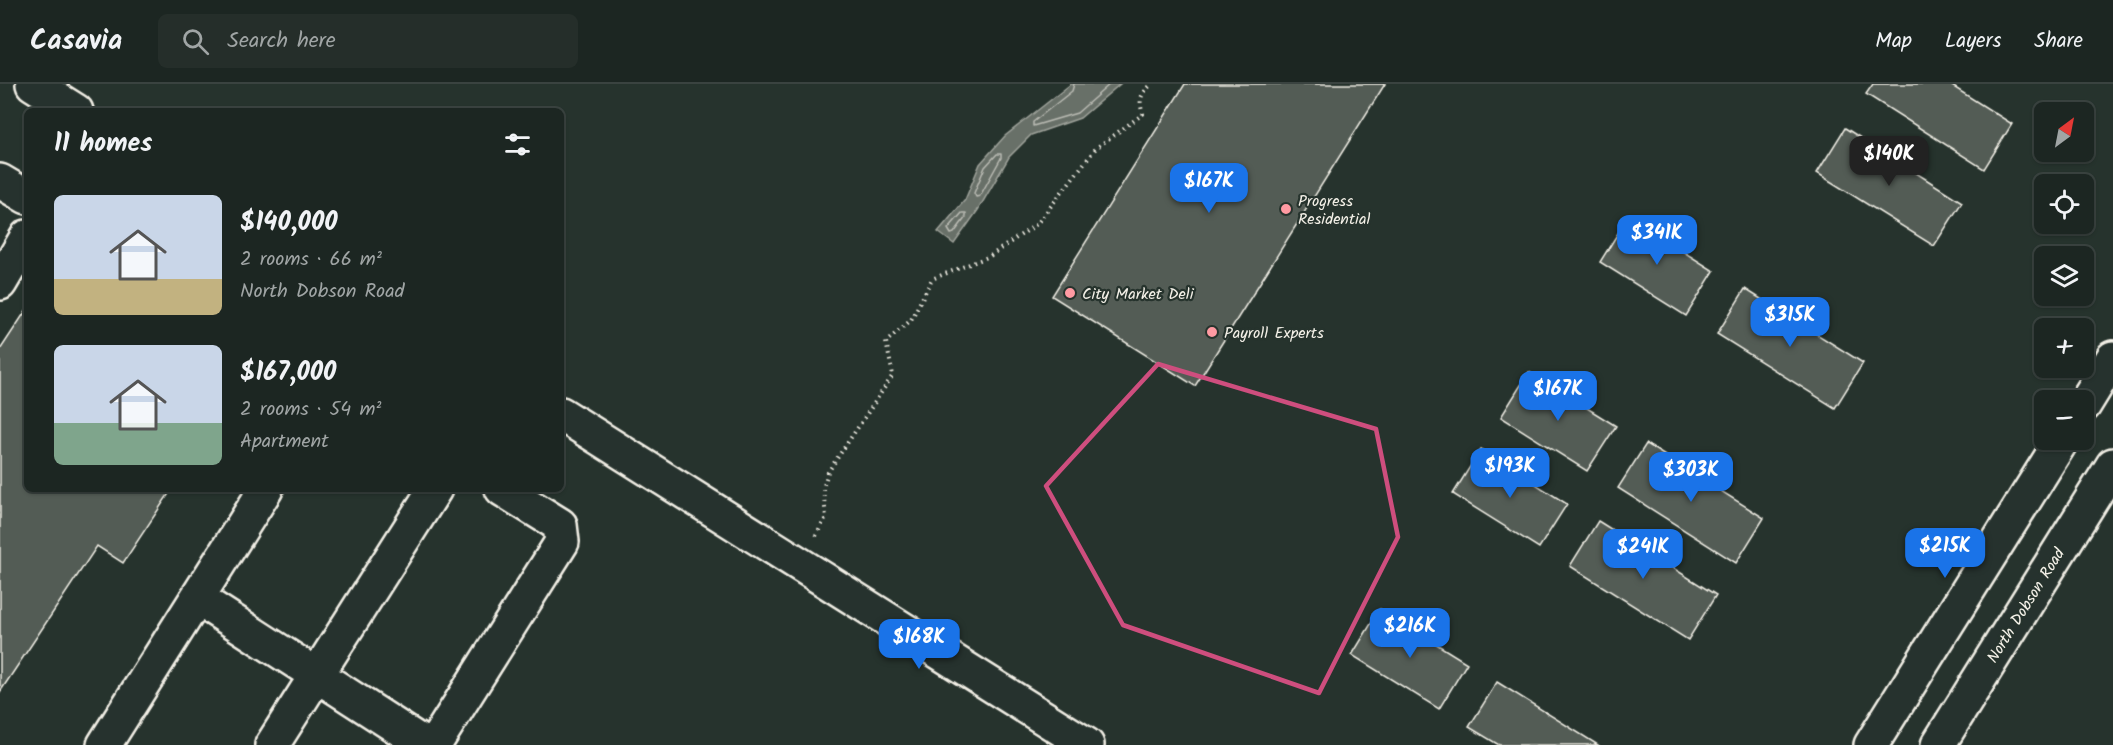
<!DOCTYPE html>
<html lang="en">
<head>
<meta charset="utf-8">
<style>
  :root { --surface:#1c2622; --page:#252e2a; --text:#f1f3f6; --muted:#a0a5a5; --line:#3a4340; --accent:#1a73e8 }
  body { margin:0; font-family:Kalam,sans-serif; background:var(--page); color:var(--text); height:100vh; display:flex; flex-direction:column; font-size:22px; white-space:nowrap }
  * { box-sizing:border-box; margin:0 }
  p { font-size:20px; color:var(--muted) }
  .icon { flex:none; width:33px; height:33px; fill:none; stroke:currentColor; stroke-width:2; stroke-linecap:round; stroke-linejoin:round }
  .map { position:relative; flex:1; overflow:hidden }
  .sheet { position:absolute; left:24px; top:24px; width:540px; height:384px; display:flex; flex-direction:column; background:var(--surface); border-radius:9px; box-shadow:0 2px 4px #0004,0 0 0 2px var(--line) }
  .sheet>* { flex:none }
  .needle { width:39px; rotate:32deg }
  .fabs { position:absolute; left:2034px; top:18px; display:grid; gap:12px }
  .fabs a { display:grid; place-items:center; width:60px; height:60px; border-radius:9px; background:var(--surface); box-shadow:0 2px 4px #0004,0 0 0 2px var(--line); font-size:30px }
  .price { position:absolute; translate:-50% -51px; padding:0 14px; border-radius:12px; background:var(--accent); color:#fff; font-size:20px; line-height:39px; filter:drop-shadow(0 2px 3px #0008) }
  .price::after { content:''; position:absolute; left:50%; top:36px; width:18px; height:14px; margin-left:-9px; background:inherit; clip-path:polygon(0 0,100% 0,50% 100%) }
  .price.active { background:#222; color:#fff }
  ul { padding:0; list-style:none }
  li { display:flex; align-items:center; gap:18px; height:150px; padding:0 30px }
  li span { display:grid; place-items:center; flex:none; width:168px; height:120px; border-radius:9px; color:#555 }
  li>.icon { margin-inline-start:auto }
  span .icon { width:72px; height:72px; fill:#fffc; stroke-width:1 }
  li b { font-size:26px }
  h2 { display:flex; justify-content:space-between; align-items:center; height:72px; padding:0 30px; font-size:26px }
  header { display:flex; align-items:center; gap:36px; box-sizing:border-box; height:84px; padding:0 30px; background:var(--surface); border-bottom:2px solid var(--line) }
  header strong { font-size:28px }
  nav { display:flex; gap:33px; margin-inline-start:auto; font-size:21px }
  .search { width:420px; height:54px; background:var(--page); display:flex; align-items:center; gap:15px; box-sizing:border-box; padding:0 21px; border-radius:9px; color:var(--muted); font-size:22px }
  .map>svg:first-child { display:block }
  .water { fill:#676f68; stroke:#9fa39b; stroke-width:1.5 }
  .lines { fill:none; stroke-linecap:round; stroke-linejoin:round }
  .shore { stroke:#bcbdb5; stroke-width:1.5 }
  .building { fill:#525c55; stroke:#f4f1e8; stroke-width:1.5 }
  .minor-casing { stroke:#f4f1e8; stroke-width:38 }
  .path { stroke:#f4f1e8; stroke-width:4; stroke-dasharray:1.5 4.5; stroke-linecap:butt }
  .minor { stroke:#26332d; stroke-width:33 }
  .marked { fill:none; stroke:#ce4e7e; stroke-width:4.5; stroke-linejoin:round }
  .poi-dot { fill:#ff9aa2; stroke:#26332d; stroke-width:2 }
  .labels { text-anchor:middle; stroke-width:4.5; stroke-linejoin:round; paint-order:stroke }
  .poi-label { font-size:16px; fill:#f4f1e8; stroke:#26332d; text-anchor:start }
  .street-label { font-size:16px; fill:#f4f1e8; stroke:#26332d }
</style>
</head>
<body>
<header>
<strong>Casavia</strong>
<div class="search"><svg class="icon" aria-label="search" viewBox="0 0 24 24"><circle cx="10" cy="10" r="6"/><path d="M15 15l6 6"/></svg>Search here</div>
<nav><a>Map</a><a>Layers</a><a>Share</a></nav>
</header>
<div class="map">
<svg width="2113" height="661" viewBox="0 0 2113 661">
  <rect width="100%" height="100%" fill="#26332d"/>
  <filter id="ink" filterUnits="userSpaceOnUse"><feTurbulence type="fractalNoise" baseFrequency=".0167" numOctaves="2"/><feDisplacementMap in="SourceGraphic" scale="12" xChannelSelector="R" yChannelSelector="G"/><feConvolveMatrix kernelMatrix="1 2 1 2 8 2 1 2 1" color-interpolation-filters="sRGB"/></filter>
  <g filter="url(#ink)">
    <path class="water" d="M 1071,0 L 1120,0 L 1080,34 L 1031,51 L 1009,73 L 978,126 L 954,160 L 938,148 L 965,116 L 980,80 L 1005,52 Z"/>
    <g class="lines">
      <path class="shore" d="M 1074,0 L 1072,7 L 1033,38 L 1033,42 L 1077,29 L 1110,0
        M 997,70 L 1001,70 L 1001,74 L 980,112 L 976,113 L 974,109 L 985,83 Z
        M 962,129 L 966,129 L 966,133 L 954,149 L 951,150 L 948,145 Z"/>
    </g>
    <path class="building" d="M 1185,0 L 1385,0 L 1195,302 L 1052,212 Z
      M 1873,0 L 1949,0 L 2012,40 L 1984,85 L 1866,10 Z
      M 1845,44 L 1962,118 L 1934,162 L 1817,89 Z
      M 1628,133 L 1714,187 L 1686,232 L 1600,178 Z
      M 1745,205 L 1863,279 L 1835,324 L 1717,250 Z
      M 27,225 L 27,405 L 172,405 L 123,479 L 97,462 L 0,608 L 0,266 Z
      M 1529,288 L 1616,342 L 1587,387 L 1501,333 Z
      M 1646,360 L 1764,434 L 1736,479 L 1618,404 Z
      M 1481,365 L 1567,420 L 1539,464 L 1453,410 Z
      M 1598,437 L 1716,511 L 1688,556 L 1570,482 Z
      M 1380,525 L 1467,579 L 1439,625 L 1352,571 Z
      M 1497,598 L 1598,661 L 1499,661 L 1469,643 Z"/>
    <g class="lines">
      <g class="minor-casing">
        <path id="minor" d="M 33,0 L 76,27
          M 0,97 L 27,113
          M 0,199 L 27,153
          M 2084,321 L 2113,274
          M 561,330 L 1087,661
          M 197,514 L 425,661
          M 104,661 L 266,405
          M 272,661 L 435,405
          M 434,661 L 562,458 L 560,441 L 502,405
          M 1871,661 L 2062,356
          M 1938,661 L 2113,381"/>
      </g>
      <path class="path" d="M 816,452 L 826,433 L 823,405 L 828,388 L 893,291 L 886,258 L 911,236 L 932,195 L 990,172 L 1037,140 L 1096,64 L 1143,30 C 1138,15 1141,10 1152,0"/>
      <use href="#minor" class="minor"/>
    </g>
  </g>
  <path class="marked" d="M 1158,280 L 1376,345 L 1398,453 L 1319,609 L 1123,541 L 1046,402 Z"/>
  <g class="poi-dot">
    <circle cx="1286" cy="125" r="6"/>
    <circle cx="1070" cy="209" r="6"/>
    <circle cx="1212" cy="248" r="6"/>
  </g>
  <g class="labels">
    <g class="poi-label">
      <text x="1298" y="122">Progress<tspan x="1298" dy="18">Residential</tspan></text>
      <text x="1082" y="215">City Market Deli</text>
      <text x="1224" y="254">Payroll Experts</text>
    </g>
    <g class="street-label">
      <text transform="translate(2025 521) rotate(-58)" y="6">North Dobson Road</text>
    </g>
  </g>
</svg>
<div class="fabs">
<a><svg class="needle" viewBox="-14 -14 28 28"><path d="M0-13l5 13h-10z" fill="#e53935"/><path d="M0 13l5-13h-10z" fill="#a0a5a5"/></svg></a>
<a><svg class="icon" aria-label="locate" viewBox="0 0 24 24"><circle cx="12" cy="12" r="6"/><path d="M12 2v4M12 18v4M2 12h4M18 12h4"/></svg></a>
<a><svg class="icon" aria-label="layers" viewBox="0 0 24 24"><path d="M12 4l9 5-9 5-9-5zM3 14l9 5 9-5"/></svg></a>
<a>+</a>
<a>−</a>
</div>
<b class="price active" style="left:1889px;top:103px">$140K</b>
<b class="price" style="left:1209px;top:130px">$167K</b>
<b class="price" style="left:1657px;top:182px">$341K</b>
<b class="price" style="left:1790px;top:264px">$315K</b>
<b class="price" style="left:1558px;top:338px">$167K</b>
<b class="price" style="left:1510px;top:415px">$193K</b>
<b class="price" style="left:1691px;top:419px">$303K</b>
<b class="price" style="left:1945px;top:495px">$215K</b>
<b class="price" style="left:1643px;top:496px">$241K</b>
<b class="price" style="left:1410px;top:575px">$216K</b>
<b class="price" style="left:919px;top:586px">$168K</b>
<section class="sheet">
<h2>11 homes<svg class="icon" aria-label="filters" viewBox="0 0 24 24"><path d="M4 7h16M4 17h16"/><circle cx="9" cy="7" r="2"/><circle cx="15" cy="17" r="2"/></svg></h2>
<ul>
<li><span style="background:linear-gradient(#c9d6e8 70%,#c2b280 0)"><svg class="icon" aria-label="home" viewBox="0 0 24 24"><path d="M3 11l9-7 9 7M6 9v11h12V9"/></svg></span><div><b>$140,000</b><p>2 rooms · 66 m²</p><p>North Dobson Road</p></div></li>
<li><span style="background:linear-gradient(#c9d6e8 65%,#7fa58c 0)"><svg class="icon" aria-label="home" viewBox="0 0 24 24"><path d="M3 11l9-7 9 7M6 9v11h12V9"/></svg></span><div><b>$167,000</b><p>2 rooms · 54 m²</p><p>Apartment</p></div></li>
</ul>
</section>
</div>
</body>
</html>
